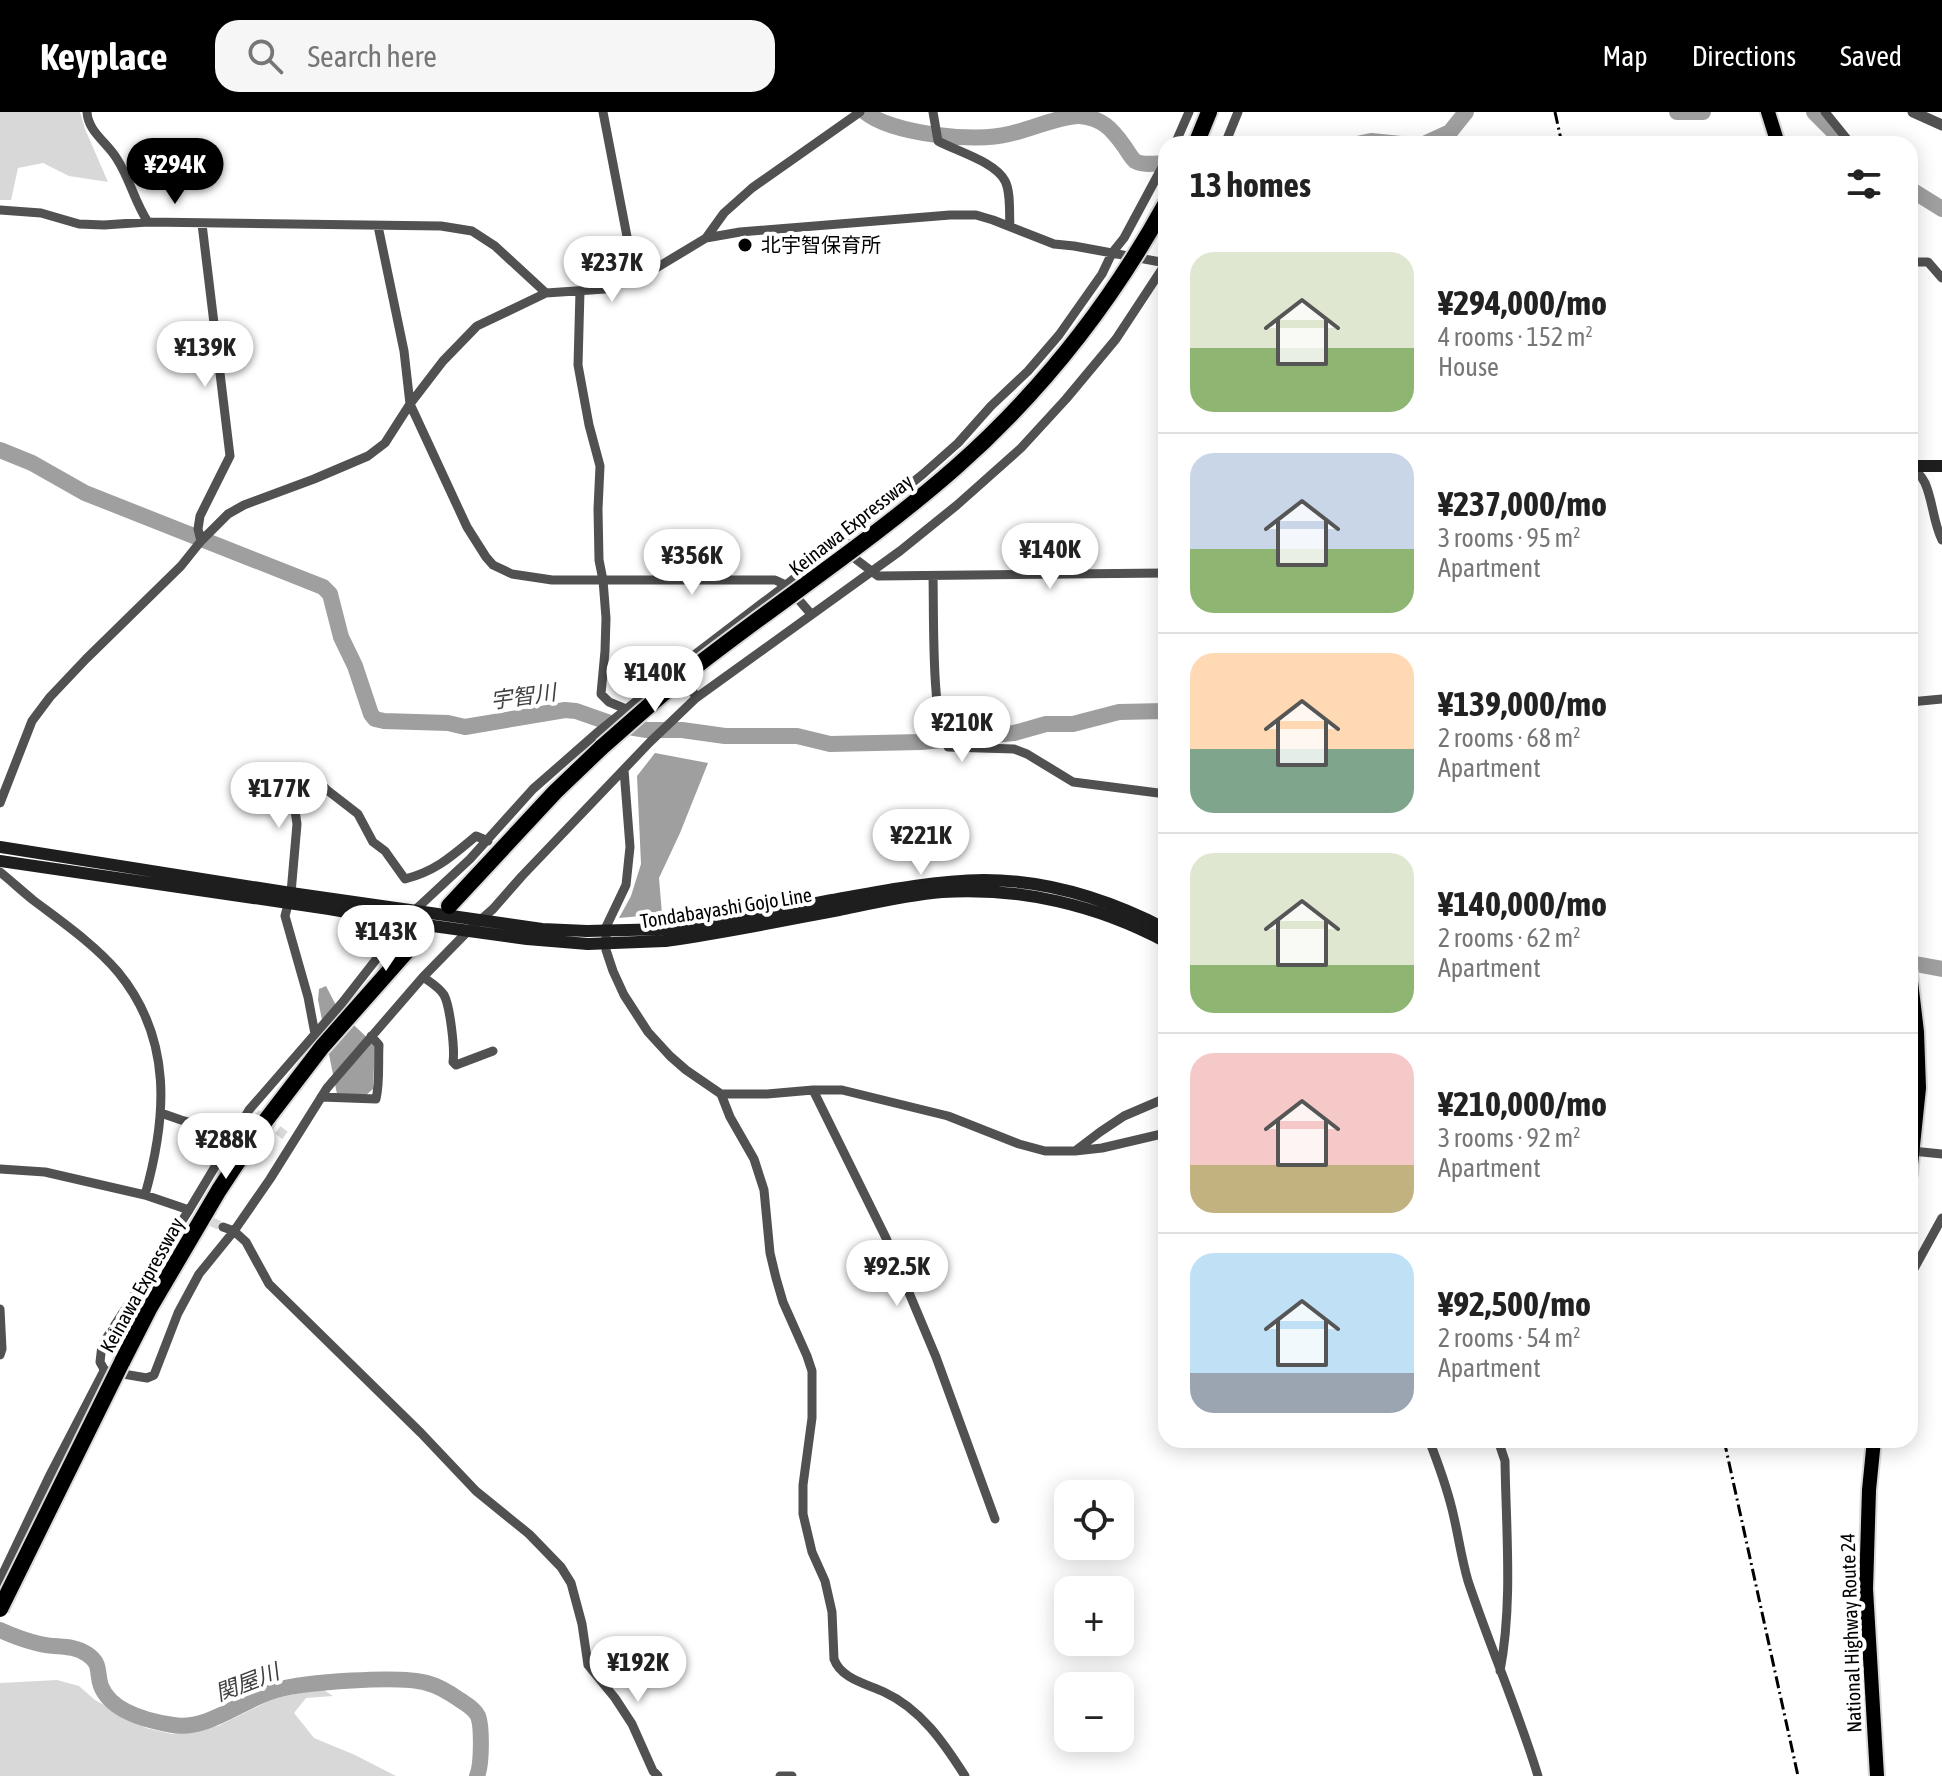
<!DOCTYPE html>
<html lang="en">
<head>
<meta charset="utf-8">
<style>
  :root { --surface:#fff; --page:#f6f6f6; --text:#222; --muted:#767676; --line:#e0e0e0; --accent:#000 }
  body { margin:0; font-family:"Asap Condensed","Noto Sans JP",sans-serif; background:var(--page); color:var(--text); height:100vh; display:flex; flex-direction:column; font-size:30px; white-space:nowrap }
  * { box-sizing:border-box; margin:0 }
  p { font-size:26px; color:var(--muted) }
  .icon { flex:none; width:44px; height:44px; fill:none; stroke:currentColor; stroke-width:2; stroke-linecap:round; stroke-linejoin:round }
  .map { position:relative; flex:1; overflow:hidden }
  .panel { position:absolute; left:1158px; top:24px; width:760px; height:1312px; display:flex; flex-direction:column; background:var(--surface); border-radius:24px; box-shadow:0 4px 20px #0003 }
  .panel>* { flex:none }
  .tools { position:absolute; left:1054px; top:1368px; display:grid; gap:16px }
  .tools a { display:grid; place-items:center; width:80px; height:80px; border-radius:16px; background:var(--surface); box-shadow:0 4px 20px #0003; font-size:40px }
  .price { position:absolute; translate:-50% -68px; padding:0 18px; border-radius:28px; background:#fff; color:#222; font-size:26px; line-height:52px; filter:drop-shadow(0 2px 4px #0008) }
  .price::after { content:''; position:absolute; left:50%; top:48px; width:24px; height:18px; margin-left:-12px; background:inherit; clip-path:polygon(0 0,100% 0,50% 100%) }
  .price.selected { background:var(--accent); color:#fff }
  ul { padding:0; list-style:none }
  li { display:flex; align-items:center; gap:24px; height:200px; padding:0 32px }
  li+li { border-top:2px solid var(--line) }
  li span { display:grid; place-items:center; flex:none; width:224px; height:160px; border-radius:24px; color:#555 }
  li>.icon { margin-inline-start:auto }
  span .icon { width:96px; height:96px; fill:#fffc; stroke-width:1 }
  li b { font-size:34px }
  h2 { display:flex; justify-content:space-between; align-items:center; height:96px; padding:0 32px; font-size:34px }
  header { display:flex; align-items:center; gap:48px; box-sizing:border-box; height:112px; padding:0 40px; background:var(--accent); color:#fff }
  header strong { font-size:38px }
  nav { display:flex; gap:44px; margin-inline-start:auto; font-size:28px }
  .search { width:560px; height:72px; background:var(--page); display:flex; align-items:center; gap:20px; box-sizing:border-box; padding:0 28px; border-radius:24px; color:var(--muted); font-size:30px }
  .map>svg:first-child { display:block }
  .green { fill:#d8d8d8 }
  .water { fill:#9f9f9f }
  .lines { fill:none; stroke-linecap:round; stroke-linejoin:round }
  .river { stroke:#9f9f9f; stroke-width:16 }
  .minor-tunnel { stroke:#d9d9d9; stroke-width:9; stroke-dasharray:9 4.5; stroke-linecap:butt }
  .trunk-casing { stroke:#dbdbdb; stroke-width:18 }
  .motorway-casing { stroke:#dbdbdb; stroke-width:20 }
  .minor { stroke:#515151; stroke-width:9 }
  .tertiary { stroke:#515151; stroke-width:11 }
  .secondary { stroke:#1e1e1e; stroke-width:12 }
  .trunk { stroke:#000; stroke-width:14 }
  .motorway { stroke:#000; stroke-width:16 }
  .rail { stroke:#000; stroke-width:3; stroke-dasharray:12 4 2 4; stroke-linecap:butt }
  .motorway-bridge-casing { stroke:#dbdbdb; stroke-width:20; stroke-linecap:butt }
  .secondary-bridge { stroke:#1e1e1e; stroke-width:12 }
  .motorway-bridge { stroke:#000; stroke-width:16 }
  .poi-dot { fill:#000; stroke:#fff; stroke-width:3 }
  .labels { text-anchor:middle; stroke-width:8; stroke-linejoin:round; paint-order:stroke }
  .poi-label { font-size:20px; fill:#000; stroke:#fff; text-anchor:start }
  .street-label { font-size:20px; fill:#000; stroke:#fff }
  .water-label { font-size:22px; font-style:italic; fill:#404040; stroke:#fff }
</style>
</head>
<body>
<header>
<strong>Keyplace</strong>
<div class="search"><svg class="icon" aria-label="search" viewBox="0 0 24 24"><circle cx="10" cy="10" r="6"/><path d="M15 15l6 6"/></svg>Search here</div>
<nav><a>Map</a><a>Directions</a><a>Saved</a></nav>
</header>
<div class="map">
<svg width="1942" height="1664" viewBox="0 0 1942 1664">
  <rect width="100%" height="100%" fill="#fff"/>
  <path class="green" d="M 0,0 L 80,0 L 85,17 L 108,70 L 69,64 L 43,51 L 18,56 L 11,88 L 0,88 Z
    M 57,1568 L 79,1574 L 95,1588 L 146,1616 L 172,1622 L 218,1614 L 275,1586 L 322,1577 L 333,1584 L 306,1586 L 294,1601 L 314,1626 L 355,1643 L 396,1664 L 0,1664 L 0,1571 Z"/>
  <path class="water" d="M 655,641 L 708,651 L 680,721 L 659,766 L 662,802 L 619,806 L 631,784 L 641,752 L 637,664 Z
    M 326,874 L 339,899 L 375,933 L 373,977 L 366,983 L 337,982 L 318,888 L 319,877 Z"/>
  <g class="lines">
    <path class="river" d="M 865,0 C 892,22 975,31 1009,22 C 1028,18 1063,3 1080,4 C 1102,6 1112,17 1124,34 C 1127,38 1131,46 1135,49 C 1143,54 1157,51 1166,51
      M 1677,0 L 1703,0
      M 1814,0 L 1846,32
      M 1357,32 L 1371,29 L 1401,32
      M 1424,32 L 1450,20 L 1466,0
      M 1910,77 L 1942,97
      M 0,338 L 32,351 L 85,381 L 323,475 L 330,482 L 341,525 L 355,554 L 371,602 L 375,607 L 384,609 L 448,611 L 465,615 L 565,598 L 576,599 L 616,613 L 647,618 L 682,618 L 725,624 L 797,624 L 830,632 L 921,630 L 1014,621 L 1046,612 L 1073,612 L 1119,600 L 1166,599
      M 1910,851 L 1942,857
      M 0,1518 C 13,1524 27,1529 40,1532 C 57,1536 72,1532 87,1542 C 102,1552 96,1560 101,1574 C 111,1600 148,1609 173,1613 C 208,1619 243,1587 276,1578 C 305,1570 399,1563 427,1571 C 439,1574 450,1581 460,1588 C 466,1592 474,1596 478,1604 C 482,1614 482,1653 477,1664"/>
    <path class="minor-tunnel" d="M 256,1002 L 286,1024
      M 199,1104 L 223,1115"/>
    <g class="trunk-casing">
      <path id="trunk" d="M 1768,0 L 1778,32
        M 1910,861 L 1917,920 L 1919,976 L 1910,1062
        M 1874,1328 L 1869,1378 L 1866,1477 L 1877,1664"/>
    </g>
    <g class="motorway-casing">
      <path id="motorway" d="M 1196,32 L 1209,0
        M 449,794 L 555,680 L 602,635
        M 122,1250 L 149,1197 L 219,1078 L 260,1016 L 322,935 L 422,822"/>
    </g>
    <path class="minor" d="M 87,0 C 88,20 108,31 117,47 C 130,67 135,91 148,110
      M 603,0 L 635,166
      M 933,0 L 938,29 C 956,39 996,50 1005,69 C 1011,80 1009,101 1010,114
      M 1825,0 L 1851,32
      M 1175,32 L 1189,0
      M 1225,32 L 1238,0
      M 1166,48 L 1124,126 L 1112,141 L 1102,162 L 1059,223 L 1028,259 L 991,294 L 958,331 L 923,362 L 786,473 L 681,553 L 598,620 L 533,677 L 470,747 L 414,799 L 342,891 L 249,998 L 189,1098 L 102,1233 L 100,1250 L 105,1259 L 147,1266 L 154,1263 L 178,1201 L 199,1162 L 234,1119 L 270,1067 L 327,976 L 423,865 L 469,818 L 493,797 L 522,764 L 650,630 L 696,586 L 900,439 L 957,393 L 1021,336 L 1066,287 L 1116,227 L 1166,151
      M 0,98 L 41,101 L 79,112 L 104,113 L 148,110 L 441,114 L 472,119 L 495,134 L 546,181
      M 378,114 L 404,239 L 410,292 L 467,415 L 486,445 L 493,453 L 512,462 L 552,468 L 775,468 L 786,473 L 811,502
      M 706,126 L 724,101 L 752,76 L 860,0
      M 1910,150 L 1928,150 L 1942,166
      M 580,179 L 578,253 L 589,313 L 600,354 L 598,397 L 599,448 L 603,468 L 606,506 L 605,539 L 601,582 L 609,590 L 626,597
      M 1910,343 C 1911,359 1919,358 1925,371 C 1933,389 1933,410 1942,428
      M 201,429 L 198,417 L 200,404 L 230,344 L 202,112
      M 845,439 L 878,464 L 1166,461
      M 933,464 C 934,499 931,611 948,635 L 1014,637 L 1027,642 L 1073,670 L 1166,682
      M 684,560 L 696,586
      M 1910,590 L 1942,587
      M 624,658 L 630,735 L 626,773 L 606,815 L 606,838 L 613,859 L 624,883 L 648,920 L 670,944 L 686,958 L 721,982 L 730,1005 L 754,1047 L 764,1078 L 770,1141 L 776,1166 L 783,1190 L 807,1244 L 812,1259 L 812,1306 L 803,1373 L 803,1402 L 812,1440 L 825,1469 L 832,1500 L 834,1547 C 841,1567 867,1572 884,1580 C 921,1597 944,1631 965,1664
      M 0,691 L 32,609 L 50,585 L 86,547 L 181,454 L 201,429 L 228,402 L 244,393 L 314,367 L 368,344 L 385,331 L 410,292 L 443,249 L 477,214 L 546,181 L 605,177 L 648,161 L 706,126 L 740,120 L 950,103 L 976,103 L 993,108 L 1054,132 L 1074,134 L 1166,151
      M 0,760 C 11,769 22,779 33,788 C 62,810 94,832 118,860 C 173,927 167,1005 145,1083
      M 423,865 C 430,870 439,875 444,883 C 450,894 455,937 453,950 L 456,953 L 493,939
      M 315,922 L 308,885 L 285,804 L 291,781 L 297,712 L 292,678 L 293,668 L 303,655 L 327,678 L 358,702 L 373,730 L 385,739 L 405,767 C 436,759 452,744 476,724 L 488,729
      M 813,978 L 886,1126 L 936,1245 L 995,1407
      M 721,982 L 767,982 L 813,978 L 842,978 L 948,1004 L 1019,1032 L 1045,1039 L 1075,1039 L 1102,1036 L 1166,1021
      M 321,985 L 376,987 C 380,970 378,951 379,933 L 371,924
      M 161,1001 L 181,1008 L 234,1022
      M 1075,1039 L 1100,1020 L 1124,1004 L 1166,986
      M 1912,1039 L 1942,1042
      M 0,1057 L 45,1060 L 145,1083 L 189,1098
      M 223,1115 L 234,1119 L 246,1130 L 269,1172 L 421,1321 L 476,1379 L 529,1422 L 561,1455 L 571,1471 L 582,1512 L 588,1553 L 615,1586 L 632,1612 L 653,1659 L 658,1664
      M 1910,1164 L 1942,1106
      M 0,1197 L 2,1237 L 0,1243
      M 1429,1328 C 1438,1351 1446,1373 1452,1397 C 1458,1421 1461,1445 1468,1469 C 1490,1535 1518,1598 1538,1664
      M 1498,1328 L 1505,1349 C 1506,1418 1513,1491 1500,1559
      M 780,1664 L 792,1664"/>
    <path class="tertiary" d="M 1913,0 L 1942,13
      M 0,1470 L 50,1365 L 105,1259"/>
    <path class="secondary" d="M 1910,354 L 1942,354
      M 0,735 L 291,781 L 542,817 L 587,819
      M 0,749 L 329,797 L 404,810 L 527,827 L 588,832
      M 668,817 C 723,809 777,799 832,788 C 882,779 932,769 984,768 C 1047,768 1110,788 1166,817
      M 665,829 C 723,821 781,809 839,798 C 873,791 907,783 942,780 C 1020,775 1097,793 1166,830"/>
    <use href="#trunk" class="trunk"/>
    <use href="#motorway" class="motorway"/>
    <path class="rail" d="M 1555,0 L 1562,32
      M 1724,1328 L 1798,1664"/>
    <g class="motorway-bridge-casing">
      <path id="motorway-bridge" d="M 602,635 C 634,607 666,578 699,552 C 784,486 874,427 955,356 C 1040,281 1111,191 1166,91
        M 0,1497 L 122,1250"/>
    </g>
    <path class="secondary-bridge" d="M 587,819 L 668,817
      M 588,832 L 665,829"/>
    <use href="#motorway-bridge" class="motorway-bridge"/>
  </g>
  <circle class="poi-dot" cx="745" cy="133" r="8"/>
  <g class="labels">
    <g class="poi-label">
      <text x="761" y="140">北宇智保育所</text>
    </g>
    <g class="street-label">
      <text transform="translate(851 413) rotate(-38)" y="7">Keinawa Expressway</text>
      <text transform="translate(726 796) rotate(-9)" y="7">Tondabayashi Gojo Line</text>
      <text transform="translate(142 1173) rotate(-61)" y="7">Keinawa Expressway</text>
      <text transform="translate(1851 1521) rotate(-92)" y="7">National Highway Route 24</text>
    </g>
    <g class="water-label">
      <text transform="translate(523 584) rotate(-8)" y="8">宇智川</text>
      <text transform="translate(247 1570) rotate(-21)" y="8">関屋川</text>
    </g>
  </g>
</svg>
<div class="tools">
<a><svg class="icon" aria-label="locate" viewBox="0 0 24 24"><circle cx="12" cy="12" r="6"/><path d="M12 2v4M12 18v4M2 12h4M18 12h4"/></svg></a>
<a>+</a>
<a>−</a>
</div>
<b class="price selected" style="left:175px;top:94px">¥294K</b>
<b class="price" style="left:612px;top:192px">¥237K</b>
<b class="price" style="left:205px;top:277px">¥139K</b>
<b class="price" style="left:1050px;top:479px">¥140K</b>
<b class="price" style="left:692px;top:485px">¥356K</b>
<b class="price" style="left:655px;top:602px">¥140K</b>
<b class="price" style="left:962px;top:652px">¥210K</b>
<b class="price" style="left:279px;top:718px">¥177K</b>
<b class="price" style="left:921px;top:765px">¥221K</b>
<b class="price" style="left:386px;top:861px">¥143K</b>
<b class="price" style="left:226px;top:1069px">¥288K</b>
<b class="price" style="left:897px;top:1196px">¥92.5K</b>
<b class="price" style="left:638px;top:1592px">¥192K</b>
<section class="panel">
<h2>13 homes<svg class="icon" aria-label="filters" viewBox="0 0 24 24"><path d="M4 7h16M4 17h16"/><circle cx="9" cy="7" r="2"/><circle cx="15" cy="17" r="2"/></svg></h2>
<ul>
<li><span style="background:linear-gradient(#dfe7d0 60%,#8fb573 0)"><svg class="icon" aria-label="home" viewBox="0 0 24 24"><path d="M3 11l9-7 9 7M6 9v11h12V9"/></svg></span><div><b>¥294,000/mo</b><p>4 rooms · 152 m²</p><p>House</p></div></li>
<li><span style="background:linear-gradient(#c9d6e8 60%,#8fb573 0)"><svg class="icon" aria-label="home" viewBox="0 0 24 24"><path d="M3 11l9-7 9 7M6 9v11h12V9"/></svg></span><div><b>¥237,000/mo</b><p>3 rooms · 95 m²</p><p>Apartment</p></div></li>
<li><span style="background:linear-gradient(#ffd9b3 60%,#7fa58c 0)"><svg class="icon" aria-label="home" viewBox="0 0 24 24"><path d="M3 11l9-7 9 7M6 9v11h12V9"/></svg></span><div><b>¥139,000/mo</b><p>2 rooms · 68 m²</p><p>Apartment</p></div></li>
<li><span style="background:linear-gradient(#dfe7d0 70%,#8fb573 0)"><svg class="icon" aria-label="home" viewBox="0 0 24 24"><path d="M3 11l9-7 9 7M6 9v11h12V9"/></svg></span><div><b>¥140,000/mo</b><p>2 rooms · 62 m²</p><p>Apartment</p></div></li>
<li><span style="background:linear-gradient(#f6c9c9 70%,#c2b280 0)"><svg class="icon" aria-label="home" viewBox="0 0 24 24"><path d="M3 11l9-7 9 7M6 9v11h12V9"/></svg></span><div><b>¥210,000/mo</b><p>3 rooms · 92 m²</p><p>Apartment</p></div></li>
<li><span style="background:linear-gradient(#bfe0f5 75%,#9aa5b1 0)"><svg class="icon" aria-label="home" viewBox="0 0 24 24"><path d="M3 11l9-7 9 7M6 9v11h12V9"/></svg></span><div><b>¥92,500/mo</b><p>2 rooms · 54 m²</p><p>Apartment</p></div></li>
</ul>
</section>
</div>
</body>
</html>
